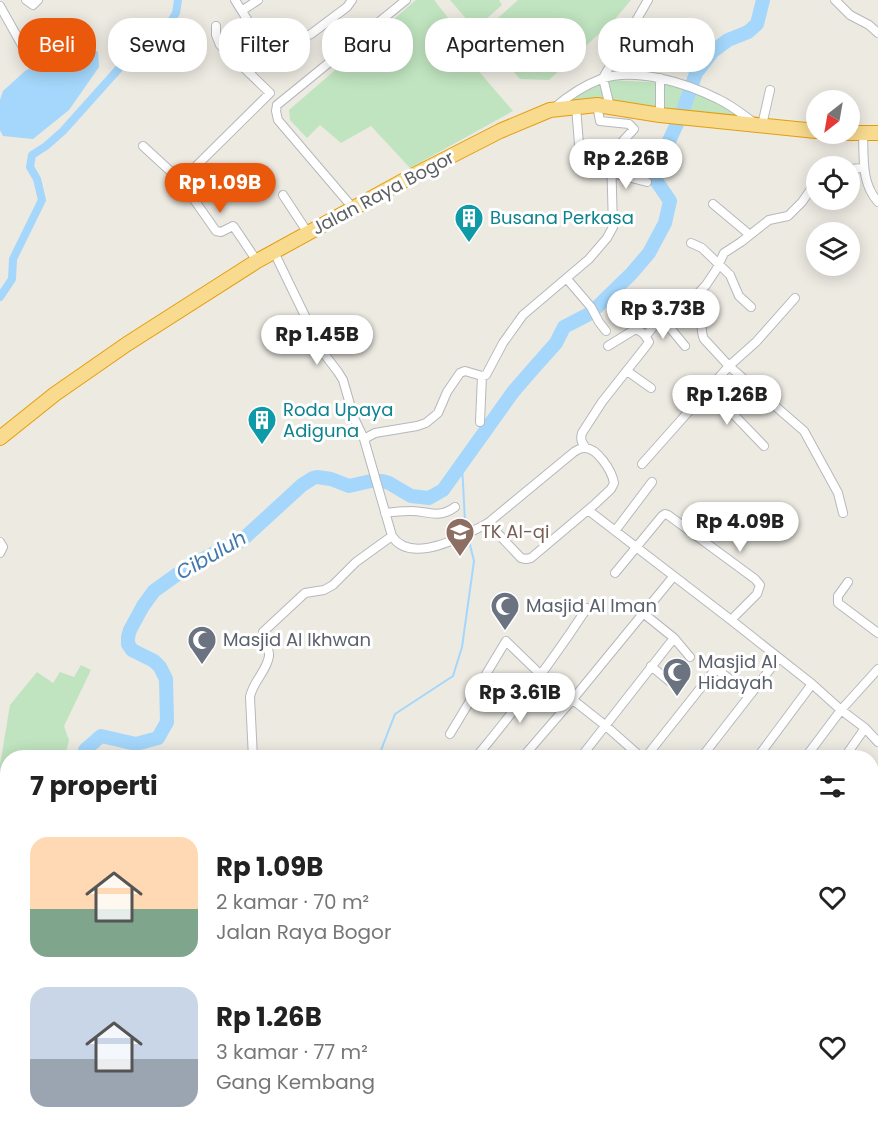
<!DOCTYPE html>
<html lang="id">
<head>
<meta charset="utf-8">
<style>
  :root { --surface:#fff; --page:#f2f2f2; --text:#222; --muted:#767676; --accent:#ea580c }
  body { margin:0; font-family:Poppins,sans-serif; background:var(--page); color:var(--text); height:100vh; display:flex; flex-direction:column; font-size:22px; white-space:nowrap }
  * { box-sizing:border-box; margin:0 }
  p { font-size:20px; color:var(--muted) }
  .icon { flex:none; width:33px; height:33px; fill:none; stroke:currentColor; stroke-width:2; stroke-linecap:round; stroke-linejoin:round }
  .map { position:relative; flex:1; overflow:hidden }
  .sheet { position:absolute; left:0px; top:750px; width:879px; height:386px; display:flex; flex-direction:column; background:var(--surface); border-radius:24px 24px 0 0; box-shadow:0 3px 15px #0003 }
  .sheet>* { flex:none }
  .guide { position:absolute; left:18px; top:18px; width:843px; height:54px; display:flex; gap:12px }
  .needle { width:39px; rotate:211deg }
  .tools { position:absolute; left:806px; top:90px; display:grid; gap:12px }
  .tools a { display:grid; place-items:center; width:54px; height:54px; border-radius:50%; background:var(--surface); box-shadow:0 3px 15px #0003; font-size:30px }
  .price { position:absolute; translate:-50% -51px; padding:0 14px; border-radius:21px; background:#fff; color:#222; font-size:20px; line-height:39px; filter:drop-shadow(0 2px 3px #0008) }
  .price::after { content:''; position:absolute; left:50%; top:36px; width:18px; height:14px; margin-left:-9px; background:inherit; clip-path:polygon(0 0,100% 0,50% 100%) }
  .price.active { background:var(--accent); color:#fff }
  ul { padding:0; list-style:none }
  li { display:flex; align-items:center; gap:18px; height:150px; padding:0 30px }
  li span { display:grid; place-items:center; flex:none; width:168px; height:120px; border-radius:18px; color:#555 }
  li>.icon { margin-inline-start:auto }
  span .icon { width:72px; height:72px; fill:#fffc; stroke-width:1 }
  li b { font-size:26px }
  h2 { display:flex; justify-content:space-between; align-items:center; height:72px; padding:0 30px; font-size:26px }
  .pill { padding:0 21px; border-radius:24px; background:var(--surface); box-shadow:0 3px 15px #0003; font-size:21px; line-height:54px }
  .pill.active { background:var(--accent); color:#fff }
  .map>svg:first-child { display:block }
  .green { fill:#c0e4bf }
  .water { fill:#a4d7fb }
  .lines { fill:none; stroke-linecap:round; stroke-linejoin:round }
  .stream { stroke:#a4d7fb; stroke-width:2 }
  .canal { stroke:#a4d7fb; stroke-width:8 }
  .river { stroke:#a4d7fb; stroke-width:14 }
  .street-casing { stroke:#b5b8bc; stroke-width:10 }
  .secondary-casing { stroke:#b4b7bc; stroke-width:14 }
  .highway-casing { stroke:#e59d0a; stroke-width:16 }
  .street { stroke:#fff; stroke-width:8 }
  .secondary { stroke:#fff; stroke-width:10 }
  .highway { stroke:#f8db8e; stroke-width:14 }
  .labels { text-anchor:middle; stroke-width:6; stroke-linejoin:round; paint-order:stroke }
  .street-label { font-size:18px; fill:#5b5e62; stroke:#fff }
  .culture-label { font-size:18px; fill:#0d838f; stroke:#fff; text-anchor:start }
  .education-label { font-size:18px; fill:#785e54; stroke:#fff; text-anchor:start }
  .worship-label { font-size:18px; fill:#5b616d; stroke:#fff; text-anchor:start }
  .water-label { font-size:20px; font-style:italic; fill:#4278ac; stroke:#fff }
</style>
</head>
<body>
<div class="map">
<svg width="878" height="1135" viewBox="0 0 878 1135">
  <rect width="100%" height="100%" fill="#edeae2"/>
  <path class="green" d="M 416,0 L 434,0 L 477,54 L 470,61 L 513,111 L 410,168 L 371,126 L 341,143 L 320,125 L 307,138 L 290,120 L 289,110 Z
    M 450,0 L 499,0 L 502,5 L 475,29 Z
    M 518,0 L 631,0 L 616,18 L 549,80 L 520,79 L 480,34 Z
    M 607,80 L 669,83 L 712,98 L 752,122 L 567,101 Z
    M 81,665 L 91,670 L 64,726 L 69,740 L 65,757 L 8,758 L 8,917 L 3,917 L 0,931 L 0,765 L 10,705 L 37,672 L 53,683 L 60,672 L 74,677 Z"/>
  <path class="water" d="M 84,44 L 98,52 L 99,67 L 69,110 L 33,139 L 3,136 L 0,130 L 0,100 L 3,91 L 25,71 L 58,51 Z"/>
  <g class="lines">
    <path class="stream" d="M 462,465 L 465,521 L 467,531
      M 378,758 L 395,714 L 453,676 L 462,647 L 474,561 L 468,537
      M 299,1135 L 301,1128"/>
    <path class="canal" d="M 0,297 L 12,279 L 13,259 L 42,200 L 37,179 L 30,167 L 32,155 L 46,146 L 63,131 L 123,64 L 143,53 L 162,36 L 176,13 L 178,0"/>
    <path class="river" d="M 86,758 L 85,750 L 101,736 L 136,744 L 158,738 L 167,722 L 166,679 L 160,667 L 154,661 L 132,650 L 128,644 L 128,637 L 130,630 L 143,606 L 154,591 L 186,568 L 224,548 L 241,541 L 302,485 L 313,478 L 317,477 L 331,479 L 349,486 L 371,481 L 382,481 L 389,483 L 411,496 L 429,498 L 443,490 L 513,392 L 532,370 L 556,343 L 564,327 L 591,313 L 631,274 L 649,253 L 665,223 L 670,201 L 655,179 L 656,169 L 682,113 L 696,73 L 713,51 L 728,40 L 748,32 L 757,24 L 763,0"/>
    <g class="street-casing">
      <path id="street" d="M 26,0 L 33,5 L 38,0
        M 235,0 L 268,53
        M 835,0 L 850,15 L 869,25 L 878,33
        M 0,6 L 23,47
        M 243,10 L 258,0
        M 249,73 L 268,53 L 311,34 L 347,7 L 352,0
        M 624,75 L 628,37
        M 576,107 L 579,144
        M 610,107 L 603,78 L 648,0
        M 554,108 C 568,96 583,86 601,79 C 636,67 686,83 718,99 C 731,105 742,114 753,122
        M 660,115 L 660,78
        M 762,125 L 770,90
        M 863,134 C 864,158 861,183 878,202
        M 143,146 L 181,181 L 216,231 L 221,232 L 233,226 L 234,227 L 257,261
        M 849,169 L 863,168
        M 612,173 L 647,182
        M 181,181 L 270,93 L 220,45 L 216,35 L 216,26
        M 283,195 L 308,233
        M 713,204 L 750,235
        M 353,208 L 278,120 L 276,111 L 277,105 L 406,0
        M 691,243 L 702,248 L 730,275 L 739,296 L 751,307
        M 274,252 L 322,351 L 338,372 L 343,380 L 354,418 L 364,439 L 392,536 C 411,566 466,535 488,523 L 574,452 C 577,450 581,448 584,448 C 597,447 612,471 614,483 L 611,489 L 595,504 L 531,558 L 526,559 L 521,558 L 488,523
        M 567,279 L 591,307 L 599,322 L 606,331
        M 690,302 L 706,285 L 716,270 L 724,253 L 741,242 L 769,220 L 788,216 L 802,202 L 816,182
        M 661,317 L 685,346
        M 646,336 L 661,317 L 682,297 L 685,298 L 700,314 C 703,322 700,331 704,339 L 729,366 L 804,431 L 838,493 L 843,513
        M 627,371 L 651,388
        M 709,389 L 764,446
        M 480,422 L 482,376
        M 364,439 L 375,433 L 417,426 L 426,423 L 438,413 L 447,392 L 460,373 L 465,371 L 482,376 L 486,375 L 503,343 L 523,315 L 589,259 L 607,238 L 613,227 L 611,154 L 634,129 L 629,124 L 600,121 L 597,105
        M 586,448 C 582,443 580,440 582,433 L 602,402 L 647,345 L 649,342 C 646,336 641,329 634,330 L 608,346
        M 642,464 L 729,366 L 756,342 L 795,298
        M 588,510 L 731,620 L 812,684 L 841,710 L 865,728 L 878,742
        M 385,513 C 393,512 401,511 409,511 C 427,510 438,520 455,507
        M 615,531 L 652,482
        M 0,542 L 3,547 L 0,553
        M 615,573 L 662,516 L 665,514 L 668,515 L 755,579 L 760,585 L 757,594 L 731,620
        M 848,582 L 838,596 L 838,603 L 878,633
        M 643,613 L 674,638 L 690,657
        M 651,666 L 669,681
        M 450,734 L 506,641 L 540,674 L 606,726 L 642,758
        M 477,756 C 516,709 553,660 587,608
        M 253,758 L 250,697 C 253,681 267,671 269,656 C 270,647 262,642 263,632 L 305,593 L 324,590 L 333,585 L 356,562 L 392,536
        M 522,758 L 573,699 L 673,577
        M 580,758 L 674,638
        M 645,758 L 714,671 L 719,671 L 750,695 L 778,659
        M 701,758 L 750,695
        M 757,758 L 812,684
        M 805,758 L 841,710 L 878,669
        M 844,758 L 865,728
        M 872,791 L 878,780
        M 872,814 L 878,818
        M 872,846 L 878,835
        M 872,914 L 878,903
        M 0,939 L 8,942
        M 872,940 L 878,944
        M 872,980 L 878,984
        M 872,1041 L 878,1029
        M 0,1059 L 8,1053
        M 14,1128 L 14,1135
        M 112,1128 L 113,1135
        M 150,1128 L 151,1135
        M 192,1128 L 192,1135
        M 324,1128 L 324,1135
        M 424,1128 L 424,1135
        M 788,1128 L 799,1135
        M 337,1135 L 339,1131 L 340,1128
        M 528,1135 L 531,1128
        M 816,1135 L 820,1128"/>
    </g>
    <g class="secondary-casing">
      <path id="secondary" d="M 0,1104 L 8,1103
        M 0,1115 L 8,1114
        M 53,1128 L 56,1135
        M 66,1128 L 67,1135"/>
    </g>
    <g class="highway-casing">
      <path id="highway" d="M 849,133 L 878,133
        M 0,438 L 55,394 L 127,344 L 257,261 L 412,176 L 500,131 L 550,110 L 597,105 L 660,115 L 816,131"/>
    </g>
    <use href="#street" class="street"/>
    <use href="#secondary" class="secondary"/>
    <use href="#highway" class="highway"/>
  </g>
  <defs>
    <g id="building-pin" transform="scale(1.5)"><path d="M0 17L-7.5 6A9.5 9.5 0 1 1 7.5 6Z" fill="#0f9aa8" stroke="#fff"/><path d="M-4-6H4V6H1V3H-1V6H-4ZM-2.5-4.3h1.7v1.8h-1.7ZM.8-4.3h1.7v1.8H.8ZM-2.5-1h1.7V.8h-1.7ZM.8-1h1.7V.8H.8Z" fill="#fff"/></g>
    <g id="school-pin" transform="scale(1.5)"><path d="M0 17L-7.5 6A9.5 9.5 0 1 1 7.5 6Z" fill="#8d6e63" stroke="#fff"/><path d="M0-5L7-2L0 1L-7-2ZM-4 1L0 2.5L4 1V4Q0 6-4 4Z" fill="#fff"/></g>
    <g id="mosque-pin" transform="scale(1.5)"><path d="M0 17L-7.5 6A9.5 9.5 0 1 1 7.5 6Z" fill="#6b7280" stroke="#fff"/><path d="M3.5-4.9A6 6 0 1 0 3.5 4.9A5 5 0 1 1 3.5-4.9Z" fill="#fff"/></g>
  </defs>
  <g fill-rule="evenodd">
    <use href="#building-pin" x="469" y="218"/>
    <use href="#building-pin" x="262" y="420"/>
    <use href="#school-pin" x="460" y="532"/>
    <use href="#mosque-pin" x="505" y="606"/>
    <use href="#mosque-pin" x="202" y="640"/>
    <use href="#mosque-pin" x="677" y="672"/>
  </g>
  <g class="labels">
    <g class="street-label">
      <text transform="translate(383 193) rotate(-28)" y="6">Jalan Raya Bogor</text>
    </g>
    <g class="culture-label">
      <text x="490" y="224">Busana Perkasa</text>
      <text x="283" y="416">Roda Upaya<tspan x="283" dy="21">Adiguna</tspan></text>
    </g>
    <g class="education-label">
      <text x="481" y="538">TK Al-qi</text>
    </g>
    <g class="worship-label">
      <text x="526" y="612">Masjid Al Iman</text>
      <text x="223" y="646">Masjid Al Ikhwan</text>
      <text x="698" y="668">Masjid Al<tspan x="698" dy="21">Hidayah</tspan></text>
    </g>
    <g class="water-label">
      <text transform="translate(211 555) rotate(-30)" y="7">Cibuluh</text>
    </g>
  </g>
</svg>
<div class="tools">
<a><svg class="needle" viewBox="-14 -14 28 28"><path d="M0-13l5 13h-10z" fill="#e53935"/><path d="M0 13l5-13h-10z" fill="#767676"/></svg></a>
<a><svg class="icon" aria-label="locate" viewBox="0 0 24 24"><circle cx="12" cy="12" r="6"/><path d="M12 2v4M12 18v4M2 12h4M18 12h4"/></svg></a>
<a><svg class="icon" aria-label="layers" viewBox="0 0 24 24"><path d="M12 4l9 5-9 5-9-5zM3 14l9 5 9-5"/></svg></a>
</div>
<b class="price" style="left:626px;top:190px">Rp 2.26B</b>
<b class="price active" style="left:220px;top:214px">Rp 1.09B</b>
<b class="price" style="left:663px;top:340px">Rp 3.73B</b>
<b class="price" style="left:317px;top:366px">Rp 1.45B</b>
<b class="price" style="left:727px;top:426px">Rp 1.26B</b>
<b class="price" style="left:740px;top:553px">Rp 4.09B</b>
<b class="price" style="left:520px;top:724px">Rp 3.61B</b>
<div class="guide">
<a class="pill active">Beli</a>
<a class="pill">Sewa</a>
<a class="pill">Filter</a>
<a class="pill">Baru</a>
<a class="pill">Apartemen</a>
<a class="pill">Rumah</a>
</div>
<section class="sheet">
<h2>7 properti<svg class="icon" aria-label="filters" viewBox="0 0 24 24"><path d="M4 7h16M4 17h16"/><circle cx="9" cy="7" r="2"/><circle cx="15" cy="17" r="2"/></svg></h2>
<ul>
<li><span style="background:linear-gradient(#ffd9b3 60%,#7fa58c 0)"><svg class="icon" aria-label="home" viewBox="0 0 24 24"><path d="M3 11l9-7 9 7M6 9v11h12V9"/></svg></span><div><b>Rp 1.09B</b><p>2 kamar · 70 m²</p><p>Jalan Raya Bogor</p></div><svg class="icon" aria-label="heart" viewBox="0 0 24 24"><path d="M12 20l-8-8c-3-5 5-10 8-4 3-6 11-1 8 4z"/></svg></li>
<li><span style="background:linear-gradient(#c9d6e8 60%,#9aa5b1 0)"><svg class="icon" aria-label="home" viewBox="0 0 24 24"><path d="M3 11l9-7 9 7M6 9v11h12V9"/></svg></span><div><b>Rp 1.26B</b><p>3 kamar · 77 m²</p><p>Gang Kembang</p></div><svg class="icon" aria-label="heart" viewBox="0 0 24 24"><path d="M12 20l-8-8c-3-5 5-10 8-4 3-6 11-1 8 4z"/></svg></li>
</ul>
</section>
</div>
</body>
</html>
